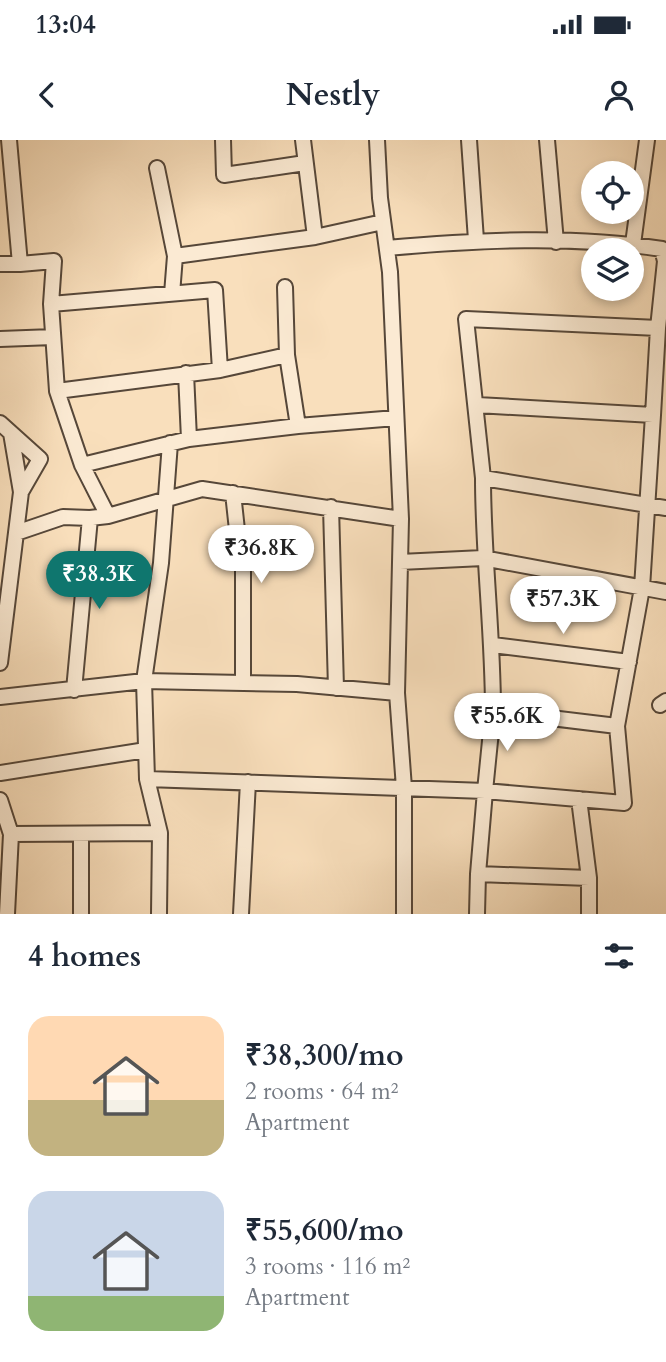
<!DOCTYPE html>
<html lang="en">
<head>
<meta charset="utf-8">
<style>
  :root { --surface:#fff; --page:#f2f2f3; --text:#1f2937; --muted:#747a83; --accent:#0f766e }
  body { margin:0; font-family:Cardo,serif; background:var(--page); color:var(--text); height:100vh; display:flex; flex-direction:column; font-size:26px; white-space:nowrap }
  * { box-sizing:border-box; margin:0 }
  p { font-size:23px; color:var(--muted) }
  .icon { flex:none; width:38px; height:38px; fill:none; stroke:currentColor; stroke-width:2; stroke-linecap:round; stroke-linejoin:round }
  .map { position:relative; height:774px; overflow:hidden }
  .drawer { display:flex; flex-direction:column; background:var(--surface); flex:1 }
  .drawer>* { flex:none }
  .tools { position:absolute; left:581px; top:21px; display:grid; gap:14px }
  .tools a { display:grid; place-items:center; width:63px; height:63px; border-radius:50%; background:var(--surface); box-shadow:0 4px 10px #0003; font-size:35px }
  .price { position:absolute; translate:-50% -60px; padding:0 16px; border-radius:24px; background:#fff; color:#222; font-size:23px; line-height:46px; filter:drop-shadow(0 2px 4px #0008) }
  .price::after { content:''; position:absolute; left:50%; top:42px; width:21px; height:16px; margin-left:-10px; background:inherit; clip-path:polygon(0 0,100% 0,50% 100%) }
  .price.on { background:var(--accent); color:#fff }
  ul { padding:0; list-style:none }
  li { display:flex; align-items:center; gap:21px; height:175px; padding:0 28px }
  li span { display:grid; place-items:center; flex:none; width:196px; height:140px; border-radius:21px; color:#555 }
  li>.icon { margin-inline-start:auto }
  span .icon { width:84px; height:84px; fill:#fffc; stroke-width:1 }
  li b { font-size:30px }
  h2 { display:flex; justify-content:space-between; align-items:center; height:84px; padding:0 28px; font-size:30px }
  .status { display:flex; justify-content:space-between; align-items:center; height:49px; padding:0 35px; background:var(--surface); direction:ltr }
  .status svg { height:19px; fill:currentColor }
  header { display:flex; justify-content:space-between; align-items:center; height:91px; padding:0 28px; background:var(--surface); font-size:32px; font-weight:600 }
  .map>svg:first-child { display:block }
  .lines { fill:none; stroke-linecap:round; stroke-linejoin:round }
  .minor-casing { stroke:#564739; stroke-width:18 }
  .minor { stroke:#fbead3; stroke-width:14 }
</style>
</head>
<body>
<div class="status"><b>13:04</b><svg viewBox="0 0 49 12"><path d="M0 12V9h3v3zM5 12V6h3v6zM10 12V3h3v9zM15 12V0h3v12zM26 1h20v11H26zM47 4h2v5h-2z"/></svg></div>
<header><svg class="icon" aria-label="back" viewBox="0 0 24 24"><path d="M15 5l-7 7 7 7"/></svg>Nestly<svg class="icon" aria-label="person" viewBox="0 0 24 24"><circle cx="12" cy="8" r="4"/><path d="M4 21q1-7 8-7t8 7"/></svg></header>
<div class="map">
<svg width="666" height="774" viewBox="0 0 666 774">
  <rect width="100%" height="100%" fill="#f9dfbc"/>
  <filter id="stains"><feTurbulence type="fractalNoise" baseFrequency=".00286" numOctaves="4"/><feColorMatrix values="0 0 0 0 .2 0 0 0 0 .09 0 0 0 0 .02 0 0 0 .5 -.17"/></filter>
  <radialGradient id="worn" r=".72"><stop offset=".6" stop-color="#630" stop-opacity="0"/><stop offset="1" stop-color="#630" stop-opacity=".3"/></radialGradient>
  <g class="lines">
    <g class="minor-casing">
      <path id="minor" d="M 9,0 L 20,124 L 54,121 L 51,164
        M 223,0 L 224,35 L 305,23
        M 377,0 L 380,58 L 390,132 L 401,379
        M 469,0 L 476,100
        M 547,0 L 556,102
        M 157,28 L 175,116
        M 315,97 L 383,82
        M 633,104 L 647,0
        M 387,108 C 477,100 572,95 662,109 L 665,121 L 658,188
        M 0,124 L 20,124
        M 285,147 L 287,215
        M 172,154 L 175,116 L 315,97 L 303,0
        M 0,199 L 53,197
        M 186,233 L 189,299
        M 57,251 L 51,164 L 215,150 L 220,230
        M 477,265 L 653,275 L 642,448 L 617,586 L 624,663 L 485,651 L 493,571
        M 653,275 L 658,188 L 466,179 L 483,338 L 666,368
        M 0,283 L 40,319 L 21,352 L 0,523
        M 298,286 L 396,278
        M 11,293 L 21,352
        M 82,325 L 57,251 L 220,230 L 287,215 L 298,286 L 189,299 L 82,325 L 108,376 L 202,349 L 401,379 L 397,553
        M 483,338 C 483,416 493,493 493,571 L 617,586
        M 233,353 L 237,390 L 243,398 L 243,542
        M 331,367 L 336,548
        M 16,393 L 63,377 L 90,378
        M 400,422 L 483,418 L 666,452
        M 493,505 L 629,522
        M 74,550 L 90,378 L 108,376
        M 0,557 L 144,541 L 161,423 L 170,303
        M 660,565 L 666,561
        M 0,633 L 146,610
        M 147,639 L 485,651 L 478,734 L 589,738 L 589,774
        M 579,659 L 589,738
        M 0,660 L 11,694
        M 7,774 L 11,694 L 160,693 L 147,639 L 144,541 L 297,544 L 397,553 L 404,648 L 404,774
        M 81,774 L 81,694
        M 159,774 L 160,693
        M 241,774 L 248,642
        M 477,774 L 478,734"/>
    </g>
    <use href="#minor" class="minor"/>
  </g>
  <rect width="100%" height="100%" filter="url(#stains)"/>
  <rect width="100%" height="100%" fill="url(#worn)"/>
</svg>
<div class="tools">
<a><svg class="icon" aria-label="locate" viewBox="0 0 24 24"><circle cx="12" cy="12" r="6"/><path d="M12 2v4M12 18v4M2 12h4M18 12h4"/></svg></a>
<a><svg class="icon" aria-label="layers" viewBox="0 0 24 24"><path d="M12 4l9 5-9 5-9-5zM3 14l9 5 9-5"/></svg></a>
</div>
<b class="price" style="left:261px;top:445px">₹36.8K</b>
<b class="price on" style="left:99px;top:471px">₹38.3K</b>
<b class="price" style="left:563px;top:496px">₹57.3K</b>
<b class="price" style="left:507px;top:613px">₹55.6K</b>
</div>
<section class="drawer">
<h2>4 homes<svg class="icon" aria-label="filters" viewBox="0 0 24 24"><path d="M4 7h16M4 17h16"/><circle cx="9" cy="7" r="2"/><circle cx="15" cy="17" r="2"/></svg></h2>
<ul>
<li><span style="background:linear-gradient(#ffd9b3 60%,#c2b280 0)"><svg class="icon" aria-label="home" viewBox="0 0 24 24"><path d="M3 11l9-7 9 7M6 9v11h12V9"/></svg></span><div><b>₹38,300/mo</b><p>2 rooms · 64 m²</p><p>Apartment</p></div></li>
<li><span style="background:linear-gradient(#c9d6e8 75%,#8fb573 0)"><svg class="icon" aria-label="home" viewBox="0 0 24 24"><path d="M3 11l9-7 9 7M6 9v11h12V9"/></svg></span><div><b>₹55,600/mo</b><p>3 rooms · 116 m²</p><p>Apartment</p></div></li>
</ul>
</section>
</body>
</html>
